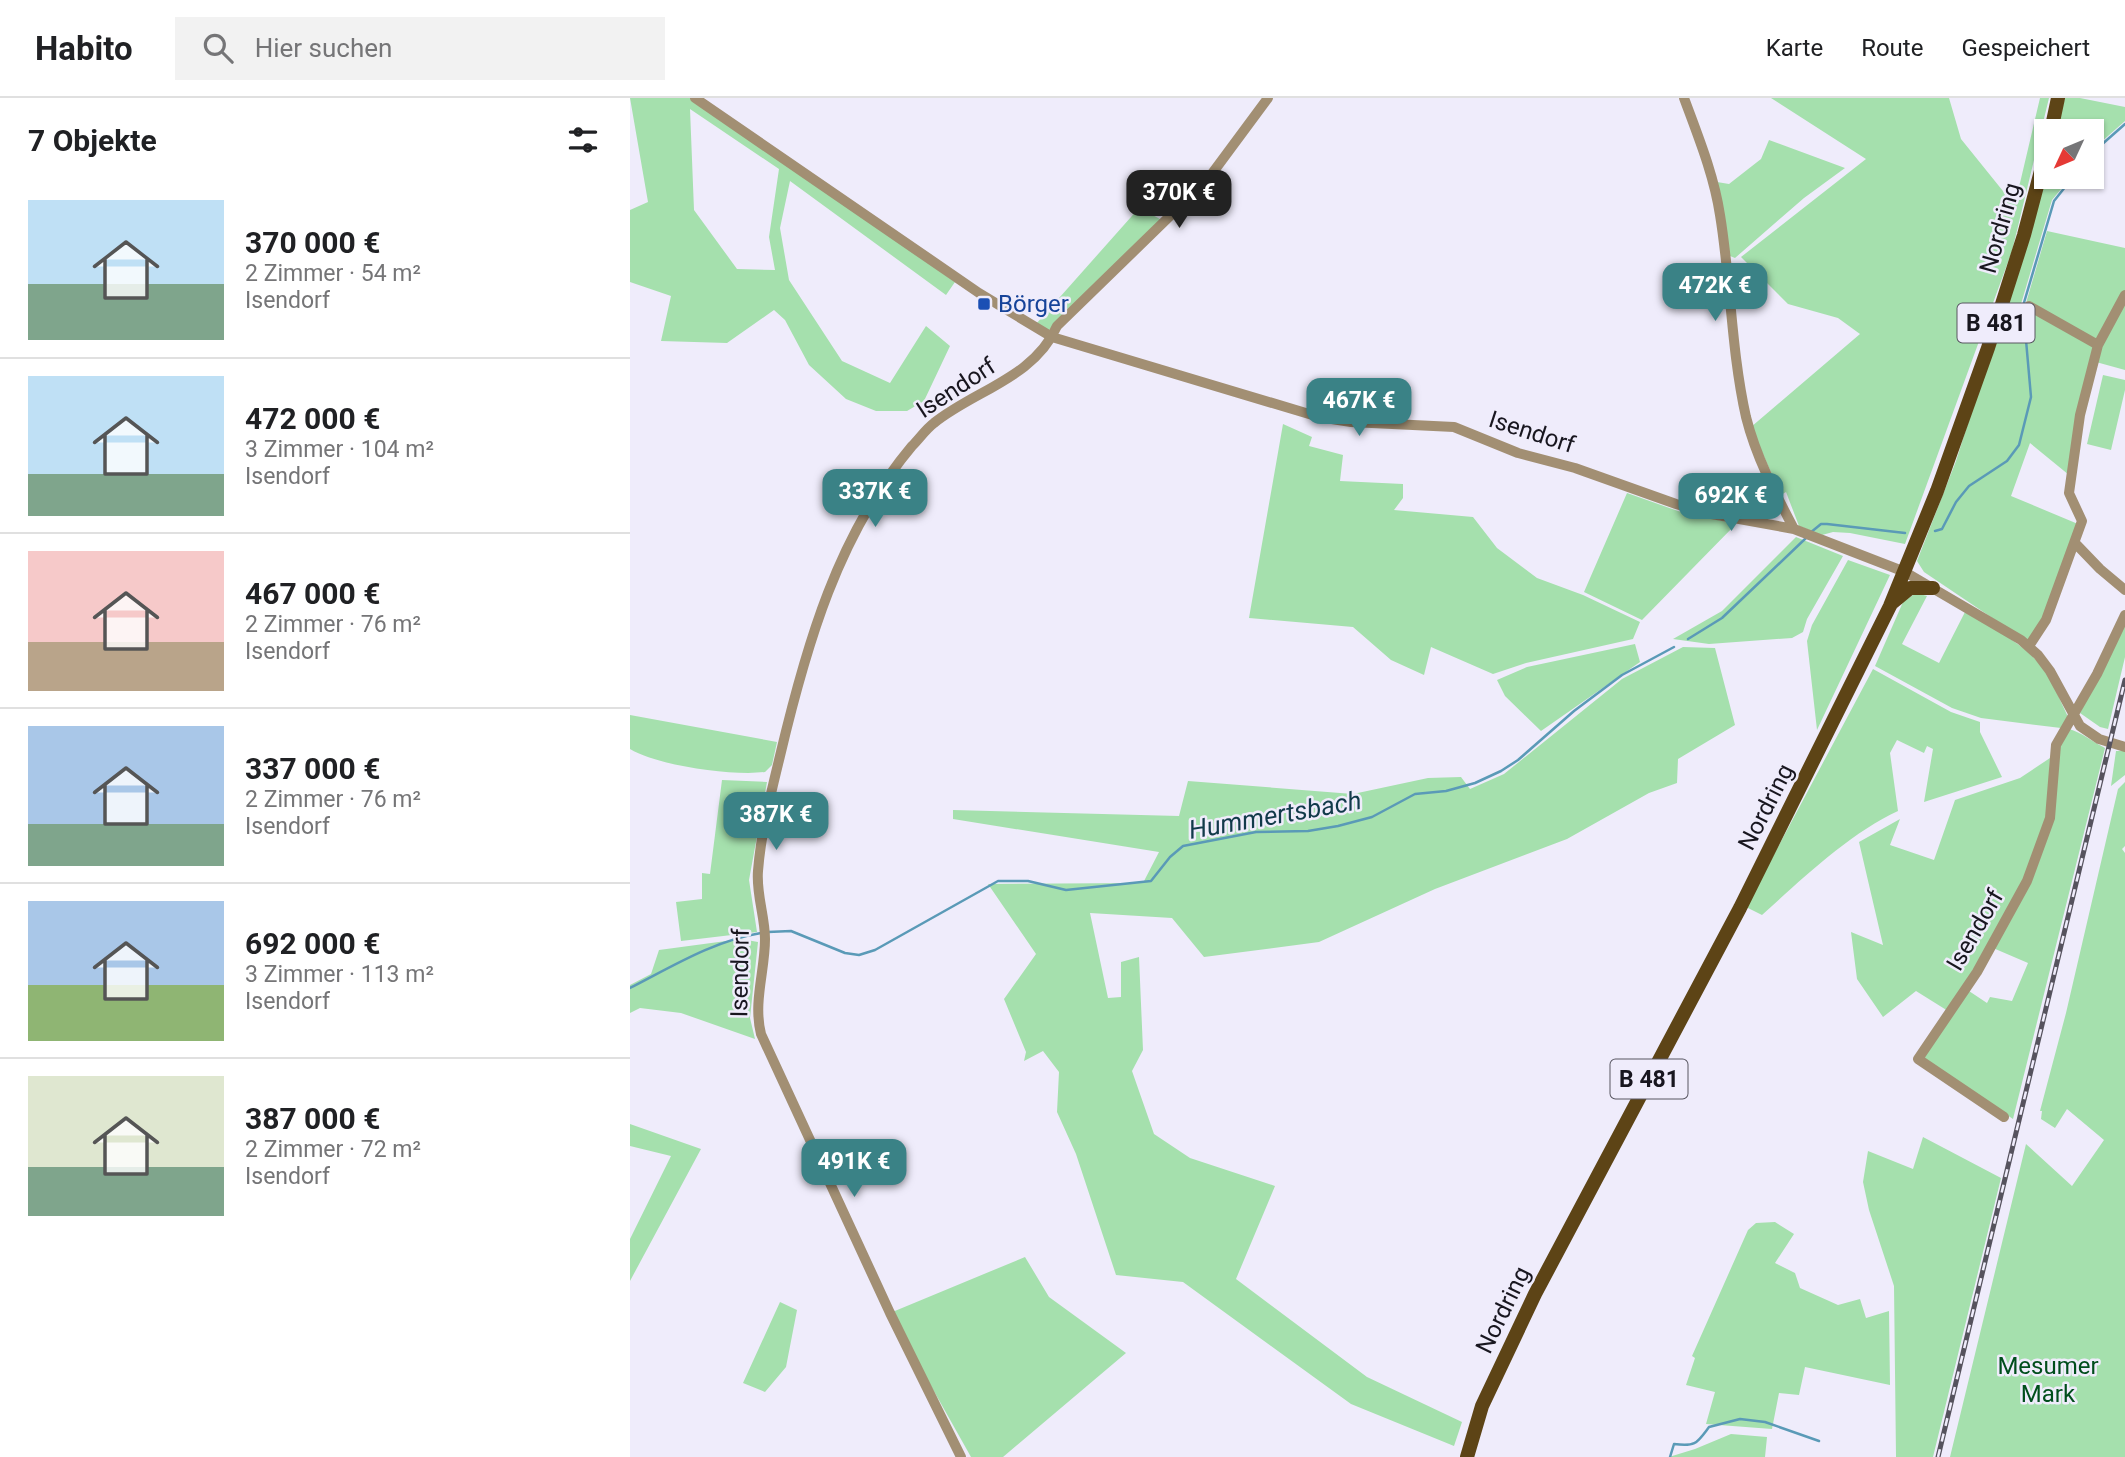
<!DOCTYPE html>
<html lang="de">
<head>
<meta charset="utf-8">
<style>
  :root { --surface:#fff; --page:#f2f2f2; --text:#202124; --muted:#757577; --line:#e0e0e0; --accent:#3a8286 }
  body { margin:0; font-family:Roboto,sans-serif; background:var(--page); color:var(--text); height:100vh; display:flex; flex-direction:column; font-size:26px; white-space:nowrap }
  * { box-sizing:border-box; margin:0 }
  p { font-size:23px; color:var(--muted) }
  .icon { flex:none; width:38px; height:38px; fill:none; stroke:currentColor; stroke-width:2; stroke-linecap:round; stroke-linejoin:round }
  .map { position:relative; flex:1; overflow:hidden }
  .panel { display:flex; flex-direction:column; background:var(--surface); width:630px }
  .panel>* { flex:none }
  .needle { width:46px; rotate:226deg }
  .fabs { position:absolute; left:1404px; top:21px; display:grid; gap:14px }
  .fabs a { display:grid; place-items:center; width:70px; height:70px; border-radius:0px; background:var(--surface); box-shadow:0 2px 5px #0004; font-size:35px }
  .price { position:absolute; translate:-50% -60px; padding:0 16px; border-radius:14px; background:var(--accent); color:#fff; font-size:23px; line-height:46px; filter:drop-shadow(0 2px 4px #0008) }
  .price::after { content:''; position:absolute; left:50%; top:42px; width:21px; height:16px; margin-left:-10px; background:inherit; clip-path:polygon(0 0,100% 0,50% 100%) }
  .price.on { background:#222; color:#fff }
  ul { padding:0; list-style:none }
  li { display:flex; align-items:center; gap:21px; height:175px; padding:0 28px }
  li+li { border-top:2px solid var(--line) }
  li span { display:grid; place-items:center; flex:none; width:196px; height:140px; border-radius:0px; color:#555 }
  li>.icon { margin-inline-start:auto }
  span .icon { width:84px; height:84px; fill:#fffc; stroke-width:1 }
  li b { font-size:30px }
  h2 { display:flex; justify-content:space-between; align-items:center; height:84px; padding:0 28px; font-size:30px }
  header { display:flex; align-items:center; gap:42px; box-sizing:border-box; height:98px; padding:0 35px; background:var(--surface); border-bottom:2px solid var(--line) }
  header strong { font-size:33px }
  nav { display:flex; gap:38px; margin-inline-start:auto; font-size:24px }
  .search { width:490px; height:63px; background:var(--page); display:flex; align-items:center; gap:18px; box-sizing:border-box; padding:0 24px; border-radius:0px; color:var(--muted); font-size:26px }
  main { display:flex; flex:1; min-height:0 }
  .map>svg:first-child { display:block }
  .green { fill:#a5e0ad; fill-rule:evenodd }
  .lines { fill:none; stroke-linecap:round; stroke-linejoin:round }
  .stream { stroke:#5a9ab7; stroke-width:2.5 }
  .minor { stroke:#a28f73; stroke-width:10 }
  .major { stroke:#5d4416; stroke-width:14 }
  .rail-casing { stroke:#56535e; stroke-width:5 }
  .rail { stroke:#efecfb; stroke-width:2.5; stroke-dasharray:8; stroke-linecap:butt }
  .transit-dot { fill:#1a4fb4; stroke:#efecfb; stroke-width:2.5 }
  .labels { text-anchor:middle; stroke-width:5; stroke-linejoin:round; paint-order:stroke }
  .shield { fill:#efecfb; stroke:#585661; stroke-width:2 }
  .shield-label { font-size:23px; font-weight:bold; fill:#18161f }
  .street-label { font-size:24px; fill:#18161f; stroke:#efecfb }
  .transit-label { font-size:24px; fill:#164399; stroke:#efecfb; text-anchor:start }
  .park-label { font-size:24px; fill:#004e1c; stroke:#efecfb }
  .water-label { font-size:26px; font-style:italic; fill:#113a4a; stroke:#efecfb }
</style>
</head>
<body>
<header>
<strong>Habito</strong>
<div class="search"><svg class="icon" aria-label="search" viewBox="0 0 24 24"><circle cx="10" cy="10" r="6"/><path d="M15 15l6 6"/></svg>Hier suchen</div>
<nav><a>Karte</a><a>Route</a><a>Gespeichert</a></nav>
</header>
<main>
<section class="panel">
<h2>7 Objekte<svg class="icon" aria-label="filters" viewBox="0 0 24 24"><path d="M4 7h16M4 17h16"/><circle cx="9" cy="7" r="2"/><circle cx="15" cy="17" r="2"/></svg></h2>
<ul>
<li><span style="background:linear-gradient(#bfe0f5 60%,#7fa58c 0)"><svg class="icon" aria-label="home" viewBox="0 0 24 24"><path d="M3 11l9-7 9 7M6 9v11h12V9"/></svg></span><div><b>370 000 €</b><p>2 Zimmer · 54 m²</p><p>Isendorf</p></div></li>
<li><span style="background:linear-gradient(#bfe0f5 70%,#7fa58c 0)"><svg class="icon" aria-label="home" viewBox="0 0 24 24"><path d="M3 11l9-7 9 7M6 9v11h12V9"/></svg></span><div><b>472 000 €</b><p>3 Zimmer · 104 m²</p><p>Isendorf</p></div></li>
<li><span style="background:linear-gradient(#f6c9c9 65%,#b9a48a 0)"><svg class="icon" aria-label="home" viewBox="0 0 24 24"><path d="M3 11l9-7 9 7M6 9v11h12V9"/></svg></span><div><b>467 000 €</b><p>2 Zimmer · 76 m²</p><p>Isendorf</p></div></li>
<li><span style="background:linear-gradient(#a9c7e8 70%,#7fa58c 0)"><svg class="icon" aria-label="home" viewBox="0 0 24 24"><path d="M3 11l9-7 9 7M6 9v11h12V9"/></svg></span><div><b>337 000 €</b><p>2 Zimmer · 76 m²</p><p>Isendorf</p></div></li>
<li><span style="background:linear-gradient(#a9c7e8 60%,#8fb573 0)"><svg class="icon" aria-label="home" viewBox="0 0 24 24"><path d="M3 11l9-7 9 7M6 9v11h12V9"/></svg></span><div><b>692 000 €</b><p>3 Zimmer · 113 m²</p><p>Isendorf</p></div></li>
<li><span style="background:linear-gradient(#dfe7d0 65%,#7fa58c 0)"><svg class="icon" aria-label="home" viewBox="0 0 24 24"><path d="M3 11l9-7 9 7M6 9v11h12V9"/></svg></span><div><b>387 000 €</b><p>2 Zimmer · 72 m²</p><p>Isendorf</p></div></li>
</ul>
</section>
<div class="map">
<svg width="1495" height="1359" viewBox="0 0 1495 1359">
  <rect width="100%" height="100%" fill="#efecfb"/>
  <path class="green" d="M 0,0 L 61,0 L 325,184 L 316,197 L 160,83 L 150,130 L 159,182 L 212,263 L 260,285 L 296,228 L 320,248 L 294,303 L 277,313 L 246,313 L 216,301 L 179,267 L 155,222 L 144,212 L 97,245 L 31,243 L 41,198 L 0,184 L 0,112 L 18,104 ZM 60,11 L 149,71 L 139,139 L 145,172 L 107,171 L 64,112 Z
    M 1141,0 L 1319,0 L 1331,41 L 1381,103 L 1390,85 L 1410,0 L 1419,0 L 1382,153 L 1275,446 L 1220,435 L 1203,434 L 1192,437 L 1169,428 L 1156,394 L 1151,397 L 1121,329 L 1230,236 L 1208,220 L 1158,206 L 1111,159 L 1236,61 Z
    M 1435,0 L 1450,0 L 1495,9 L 1495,23 L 1461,53 L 1461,33 L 1426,33 Z
    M 1139,42 L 1215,70 L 1174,100 L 1105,160 L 1100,158 L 1087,84 L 1099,86 L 1131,61 Z
    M 1416,79 L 1441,79 L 1422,102 L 1391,206 L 1465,249 L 1439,377 L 1400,345 L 1381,398 L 1448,426 L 1413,520 L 1398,544 L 1294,474 L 1287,463 L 1326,363 Z
    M 509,110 L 532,122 L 418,233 L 406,226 Z
    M 1417,133 L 1495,150 L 1495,193 L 1468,245 L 1396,205 Z
    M 1495,202 L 1495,272 L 1466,264 L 1471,247 Z
    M 1473,277 L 1495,282 L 1495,292 L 1481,352 L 1457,346 Z
    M 653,326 L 682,339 L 679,348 L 713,357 L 710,383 L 773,386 L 773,400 L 764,412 L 843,419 L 867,450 L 907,480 L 953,497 L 1010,524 L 1003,541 L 896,565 L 863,576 L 801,549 L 794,577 L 761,562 L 723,529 L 619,520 Z
    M 997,395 L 1048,413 L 1106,426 L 1012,522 L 954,494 Z
    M 1166,439 L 1213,458 L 1177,521 L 1173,534 L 1162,540 L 1079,546 L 1043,541 L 1092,513 Z
    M 1218,462 L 1260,477 L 1187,632 L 1177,543 L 1182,527 Z
    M 1286,495 L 1297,498 L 1272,546 L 1309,565 L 1335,514 C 1361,530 1393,544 1412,569 C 1423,584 1430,602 1438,619 L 1431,630 L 1351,620 L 1322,610 L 1245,568 L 1273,504 Z
    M 1495,521 L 1495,559 L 1478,631 L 1470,629 L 1450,615 Z
    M 1005,546 L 1010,564 L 911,633 L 875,598 L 867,582 L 897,569 Z
    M 1053,549 L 1085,550 L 1105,627 L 1048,661 L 1047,685 L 1019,695 L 937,741 L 805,791 L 689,844 L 574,859 L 542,820 L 460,815 L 478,900 L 491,899 L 491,864 L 509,859 L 513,952 L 502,973 L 524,1036 L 560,1060 L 645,1088 L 606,1181 L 737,1279 L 832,1324 L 824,1348 L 721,1306 L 553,1184 L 486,1177 L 446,1056 L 427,1014 L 429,974 L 413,953 L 394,963 L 396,954 L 374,901 L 406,856 L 358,786 L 513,785 L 529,754 L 323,721 L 323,712 L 549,718 L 558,683 L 723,696 L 798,680 L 831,679 L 840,691 L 874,676 L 992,581 Z
    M 1243,571 L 1321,614 L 1350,624 L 1350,634 L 1372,679 L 1294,704 L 1303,651 L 1297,648 L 1294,655 L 1267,642 L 1260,655 L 1268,713 C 1220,735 1172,781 1132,817 L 1116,809 Z
    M 0,617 L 147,644 L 142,667 L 135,674 C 103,678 28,668 0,651 Z
    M 1439,631 C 1451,634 1463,644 1475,650 L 1383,1021 L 1292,960 L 1339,893 L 1357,905 L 1360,899 L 1382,903 L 1398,865 L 1363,850 L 1414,749 L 1427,654 Z
    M 1486,653 L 1495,653 L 1495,677 L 1481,688 Z
    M 1420,660 L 1418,719 L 1395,781 L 1376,818 L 1318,913 L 1286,893 L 1253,919 L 1227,881 L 1221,834 L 1253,847 L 1229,744 L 1270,721 L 1260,747 L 1304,762 L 1325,702 L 1390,680 Z
    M 92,682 L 137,684 L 119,782 L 127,834 L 51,843 L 46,804 L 72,801 L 72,775 L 80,776 Z
    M 1495,684 L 1495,748 L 1492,751 L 1495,755 L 1495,1359 L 1320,1359 L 1396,1046 L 1442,1088 L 1474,1042 L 1437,1011 L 1425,1030 L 1411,1021 L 1412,1013 L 1410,1013 L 1436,915 L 1488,691 Z
    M 111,841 L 128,844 L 120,920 L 125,941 L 51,915 L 10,910 L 0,915 L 0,887 L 21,876 L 29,852 Z
    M 0,1026 L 71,1051 L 0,1183 L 0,1141 L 41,1058 L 0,1048 Z
    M 1293,1039 L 1371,1080 L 1303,1359 L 1266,1359 L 1264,1188 L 1239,1112 L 1233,1084 L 1238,1053 L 1283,1071 Z
    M 1145,1124 L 1164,1136 L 1145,1165 L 1165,1175 L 1170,1190 L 1208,1207 L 1230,1201 L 1236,1220 L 1259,1213 L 1260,1287 L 1175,1269 L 1169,1297 L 1149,1295 L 1142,1331 L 1076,1326 L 1085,1294 L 1056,1287 L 1065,1260 L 1062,1258 L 1118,1132 L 1126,1125 Z
    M 395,1159 L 419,1199 L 496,1255 L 373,1359 L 341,1359 L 260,1215 Z
    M 150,1204 L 167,1212 L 156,1269 L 135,1294 L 113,1285 Z
    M 1101,1336 L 1137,1339 L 1135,1359 L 1039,1359 L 1065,1351 Z"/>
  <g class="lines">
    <path class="stream" d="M 1461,56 L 1495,26
      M 1305,433 L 1312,431 L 1326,404 L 1339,388 L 1377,363 L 1389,347 L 1401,299 L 1393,208 L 1424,103 L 1443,79
      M 1180,435 L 1191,426 L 1197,426 L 1275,435
      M 1058,541 L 1092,520 L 1176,440
      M 138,834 L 161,833 L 215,855 L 229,857 L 245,852 L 368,783 L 398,783 L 436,792 L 521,783 L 540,759 L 553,748 L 626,734 L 678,733 L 708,728 L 742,719 L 785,696 L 816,693 L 845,685 L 871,673 L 888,662 L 944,613 L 992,577 L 1044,549
      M 0,890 C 43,868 83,843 131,835
      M 1040,1359 L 1044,1346 C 1066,1349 1067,1345 1079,1329 L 1110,1321 L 1135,1324 L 1189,1343"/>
    <path class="minor" d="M 65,0 L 349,195 L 422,239 L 689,319 L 721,324 L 824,329 L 888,355 L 945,370 L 1046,406 L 1076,415 L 1164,431 L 1275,474 L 1391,542 L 1408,557 L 1420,573 L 1450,628 L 1469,641 L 1495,649
      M 1054,0 C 1068,38 1084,77 1090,117 C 1101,184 1101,252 1116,319 C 1126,359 1145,395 1164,431
      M 1399,208 L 1468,247
      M 1445,445 L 1470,471 L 1495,492
      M 1399,548 L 1416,522 L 1452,423 L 1439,395 L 1450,317 L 1468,247 L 1495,197
      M 1374,1019 L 1288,961 L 1347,874 L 1397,783 L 1420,720 L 1426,647 L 1467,576 L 1495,517
      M 331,1359 L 260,1215 L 131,936 C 123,904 135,873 135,841 C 135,818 126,796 128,773 C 131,734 141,695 150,658 C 176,548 208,436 282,348 C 289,341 296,331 304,325 C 345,292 404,280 427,228 L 578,81 L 638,0"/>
    <path class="major" d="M 1421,33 L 1428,0
      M 1263,504 L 1280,490 L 1303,490
      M 837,1359 L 852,1308 L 905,1196 L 1110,810 L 1260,508 L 1307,393 L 1358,250 L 1394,137 L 1416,54"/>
    <g class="rail-casing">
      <path id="rail" d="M 1308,1359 L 1495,582"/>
    </g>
    <use href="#rail" class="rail"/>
  </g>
  <rect class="transit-dot" x="347" y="199" width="14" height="14" rx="3.5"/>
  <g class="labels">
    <g class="shield">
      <rect x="1327.5" y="205.5" width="77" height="39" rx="5"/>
      <rect x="980.5" y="961.5" width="77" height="39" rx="5"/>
    </g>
    <g class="shield-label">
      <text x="1366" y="233">B 481</text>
      <text x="1019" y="989">B 481</text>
    </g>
    <g class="street-label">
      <text transform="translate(1370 130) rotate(-74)" y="8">Nordring</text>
      <text transform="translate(326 290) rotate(-33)" y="8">Isendorf</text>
      <text transform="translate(902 334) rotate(18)" y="8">Isendorf</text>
      <text transform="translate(1136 709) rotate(-63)" y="8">Nordring</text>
      <text transform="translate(1345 832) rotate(-60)" y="8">Isendorf</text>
      <text transform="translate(110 875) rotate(-89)" y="8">Isendorf</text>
      <text transform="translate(873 1212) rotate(-64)" y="8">Nordring</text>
    </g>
    <g class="transit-label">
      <text x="368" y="214">Börger</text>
    </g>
    <g class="park-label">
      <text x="1418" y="1276">Mesumer<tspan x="1418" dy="28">Mark</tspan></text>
    </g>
    <g class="water-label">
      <text transform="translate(645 717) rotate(-10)" y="9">Hummertsbach</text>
    </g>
  </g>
</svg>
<div class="fabs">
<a><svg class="needle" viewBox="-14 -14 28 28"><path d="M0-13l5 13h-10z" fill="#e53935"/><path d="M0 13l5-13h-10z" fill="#757577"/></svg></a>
</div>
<b class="price on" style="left:549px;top:132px">370K €</b>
<b class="price" style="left:1085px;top:225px">472K €</b>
<b class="price" style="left:729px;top:340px">467K €</b>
<b class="price" style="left:245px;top:431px">337K €</b>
<b class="price" style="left:1101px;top:435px">692K €</b>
<b class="price" style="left:146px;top:754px">387K €</b>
<b class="price" style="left:224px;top:1101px">491K €</b>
</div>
</main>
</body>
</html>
